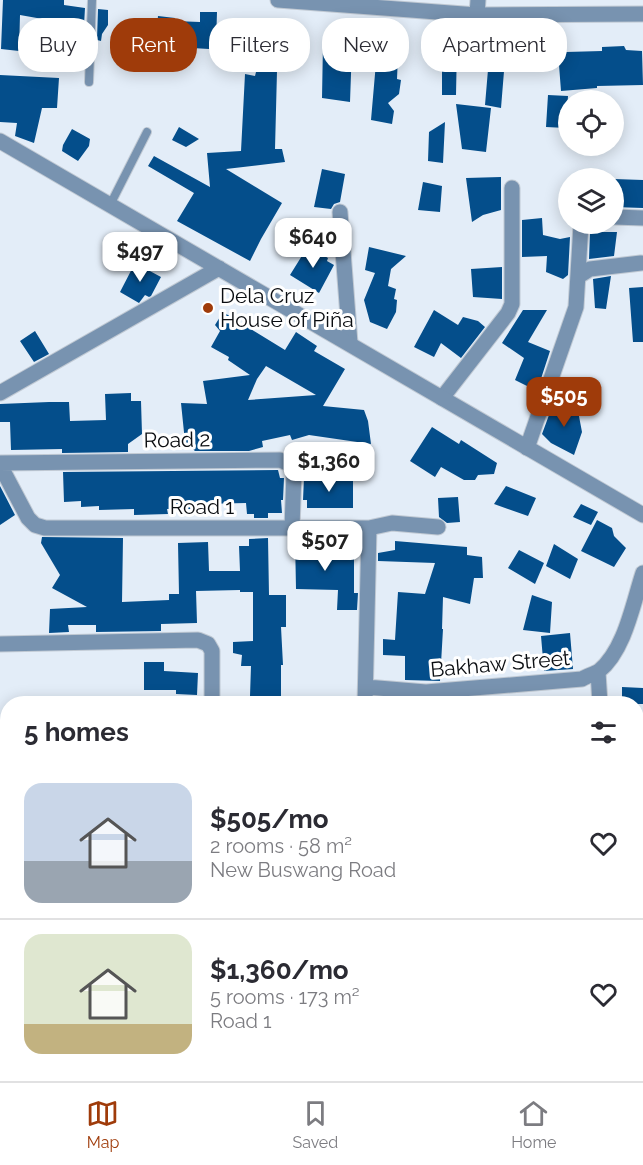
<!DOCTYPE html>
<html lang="en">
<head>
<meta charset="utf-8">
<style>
  :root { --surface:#fff; --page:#f2f2f3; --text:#2b2b33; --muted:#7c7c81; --line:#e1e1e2; --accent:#9f3b0a }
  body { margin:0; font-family:Raleway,sans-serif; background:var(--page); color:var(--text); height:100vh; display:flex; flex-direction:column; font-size:22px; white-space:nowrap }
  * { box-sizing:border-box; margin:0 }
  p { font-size:20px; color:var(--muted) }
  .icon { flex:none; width:33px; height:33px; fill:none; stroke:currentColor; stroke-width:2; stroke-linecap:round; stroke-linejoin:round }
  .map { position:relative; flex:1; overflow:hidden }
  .details { position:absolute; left:0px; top:696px; width:644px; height:386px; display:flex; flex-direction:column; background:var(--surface); border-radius:24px 24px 0 0; box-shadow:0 3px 15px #0003 }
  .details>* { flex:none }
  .banner { position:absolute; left:18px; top:18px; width:608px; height:54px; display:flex; gap:12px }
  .tools { position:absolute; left:558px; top:90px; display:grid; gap:12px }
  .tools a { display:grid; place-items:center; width:66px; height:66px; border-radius:50%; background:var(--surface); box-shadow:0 3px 15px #0003; font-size:30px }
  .price { position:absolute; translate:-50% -51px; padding:0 14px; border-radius:12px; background:#fff; color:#222; font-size:20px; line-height:39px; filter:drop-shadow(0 2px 3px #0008) }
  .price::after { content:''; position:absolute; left:50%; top:36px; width:18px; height:14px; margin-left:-9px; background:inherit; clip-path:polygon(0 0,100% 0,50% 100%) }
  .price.active { background:var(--accent); color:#fff }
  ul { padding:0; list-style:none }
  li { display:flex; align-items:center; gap:18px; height:150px; padding:0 24px }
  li+li { border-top:2px solid var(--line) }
  li span { display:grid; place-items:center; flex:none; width:168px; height:120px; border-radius:18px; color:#555 }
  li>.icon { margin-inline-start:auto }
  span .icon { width:72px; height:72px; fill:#fffc; stroke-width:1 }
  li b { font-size:26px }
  h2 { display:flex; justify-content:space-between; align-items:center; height:72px; padding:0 24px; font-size:26px }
  .pill { padding:0 21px; border-radius:24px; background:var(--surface); box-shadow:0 3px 15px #0003; font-size:21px; line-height:54px }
  .pill.active { background:var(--accent); color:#fff }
  .dock { display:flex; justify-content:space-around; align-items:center; height:84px; border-top:2px solid var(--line); background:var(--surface); font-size:16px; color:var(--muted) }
  .dock a { display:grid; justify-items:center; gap:3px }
  .dock .active { color:var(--accent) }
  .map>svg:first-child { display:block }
  .building { fill:#044e8b; fill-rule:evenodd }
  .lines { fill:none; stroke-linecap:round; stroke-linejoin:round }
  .service-casing { stroke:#c0c9d3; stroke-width:10 }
  .minor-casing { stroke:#c0c9d3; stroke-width:17 }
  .tertiary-casing { stroke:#c0c9d3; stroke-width:17 }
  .service { stroke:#7893b0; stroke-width:8 }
  .minor { stroke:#7893b0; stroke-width:15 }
  .tertiary { stroke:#7893b0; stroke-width:15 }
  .poi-dot { fill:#9f3b0a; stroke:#fff; stroke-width:2 }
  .labels { text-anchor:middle; stroke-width:6; stroke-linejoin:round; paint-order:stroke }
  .poi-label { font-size:21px; fill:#0a0d11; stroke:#fff; text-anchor:start }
  .street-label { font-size:21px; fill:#0a0d11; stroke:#fff }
</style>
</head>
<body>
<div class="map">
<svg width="643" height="1081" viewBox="0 0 643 1081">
  <rect width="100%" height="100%" fill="#e3edf8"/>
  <path class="building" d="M 3,0 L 64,0 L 64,5 L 85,8 L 82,59 L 67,43 L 64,37 L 65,23 L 20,15 L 19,51 L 1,49 Z
    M 98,9 L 108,10 L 108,25 L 102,34 L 101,41 L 97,40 Z
    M 200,12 L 217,12 L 216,44 L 209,49 L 192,48 L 191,62 L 154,60 L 158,16 L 175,18 L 174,21 L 200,22 Z
    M 379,28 L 399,31 L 397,79 L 401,80 L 399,94 L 388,103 L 394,111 L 392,124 L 371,120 Z
    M 323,43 L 352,46 L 350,102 L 322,98 Z
    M 442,44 L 457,45 L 456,95 L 442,95 Z
    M 624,46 L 626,50 L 642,51 L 643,85 L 597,86 L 597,88 L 561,91 L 559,65 L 565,58 L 566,52 L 602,51 L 602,47 Z
    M 489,58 L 505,59 L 501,108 L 485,105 Z
    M 257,68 L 277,71 L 275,149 L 282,149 L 285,162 L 226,169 L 282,203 L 261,239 L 250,261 L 177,221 L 194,193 L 148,166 L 154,156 L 210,187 L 207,153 L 241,151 L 245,74 L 255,76 Z
    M 0,75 L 59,78 L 57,108 L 42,108 L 34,143 L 15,136 L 17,123 L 0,122 Z
    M 548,95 L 568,96 L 566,128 L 546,127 Z
    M 456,104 L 491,108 L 486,152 L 462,149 Z
    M 445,122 L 443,163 L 428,161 L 429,132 Z
    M 179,127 L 199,139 L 186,147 L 172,140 Z
    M 72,129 L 90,139 L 89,146 L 78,161 L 62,151 L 63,145 Z
    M 322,169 L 345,174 L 340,202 L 334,204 L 331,209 L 314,207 Z
    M 501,177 L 501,210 L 483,215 L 472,222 L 466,178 Z
    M 614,179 L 643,180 L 643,208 L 614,207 Z
    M 423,182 L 442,186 L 440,212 L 418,210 Z
    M 542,218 L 543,235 L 560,239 L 570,237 L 568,275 L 563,279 L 546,272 L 547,256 L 522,257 L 522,220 Z
    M 590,232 L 617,232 L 614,256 L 589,259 Z
    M 308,246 L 328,258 L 327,261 L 334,265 L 319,293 L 290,275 Z
    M 369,247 L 406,256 L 391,269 L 388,286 L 396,289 L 394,299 L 397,300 L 396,312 L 387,329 L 370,322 L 364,300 L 375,273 L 365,270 Z
    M 135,263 L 161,277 L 151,296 L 149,297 L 145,295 L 139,303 L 120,292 Z
    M 502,267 L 502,299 L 473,297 L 471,269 Z
    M 611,276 L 606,309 L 595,308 L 593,279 Z
    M 643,287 L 643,342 L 633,342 L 629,288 Z
    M 434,310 L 458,325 L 463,317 L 478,321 L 485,327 L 461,358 L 441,343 L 434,357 L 414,347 Z
    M 523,310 L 547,310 L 528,342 L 550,351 L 537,391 L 515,380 L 524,358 L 502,343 Z
    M 223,312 L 285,350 L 296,332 L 317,346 L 314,351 L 345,369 L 323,406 L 364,410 L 368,421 L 371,444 L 309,435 L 292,440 L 290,435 L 262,441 L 263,447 L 249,451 L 195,451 L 185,442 L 181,403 L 207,404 L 203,381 L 250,375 L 228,360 L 229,357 L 211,347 L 220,331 L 215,325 ZM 266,366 L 316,395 L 248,400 L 257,379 Z
    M 35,331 L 49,354 L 34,362 L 20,341 Z
    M 131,393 L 131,401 L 141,401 L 142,434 L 128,444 L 128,452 L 62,453 L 62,449 L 11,450 L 10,422 L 0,422 L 0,404 L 49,402 L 69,402 L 70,421 L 106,420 L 105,394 Z
    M 558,402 L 578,411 L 582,432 L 574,455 L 551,443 L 542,434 L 552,407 Z
    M 432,427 L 459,444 L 461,440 L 497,463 L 494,474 L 478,475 L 475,480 L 464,480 L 441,467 L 435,477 L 410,461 Z
    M 278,470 L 280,478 L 284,478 L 283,500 L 281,500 L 282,513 L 268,513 L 268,518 L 254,518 L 254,514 L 247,514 L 246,503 L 202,504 L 202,509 L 167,509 L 168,514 L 134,515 L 134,509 L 99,510 L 99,506 L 81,507 L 81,501 L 64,502 L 63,472 Z
    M 304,478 L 353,479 L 353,508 L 307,508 L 307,500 L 303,500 Z
    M 0,486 L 15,515 L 0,525 Z
    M 506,486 L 536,498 L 528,516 L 494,504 Z
    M 458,497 L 460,522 L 447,523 L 439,517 L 438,498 Z
    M 581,504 L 598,512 L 591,525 L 573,517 Z
    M 597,520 L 612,528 L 614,536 L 626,548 L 614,567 L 581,551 Z
    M 42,537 L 123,538 L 122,602 L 169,600 L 169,594 L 179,594 L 178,543 L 208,542 L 209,571 L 240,571 L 239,546 L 249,546 L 249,539 L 268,538 L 269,595 L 286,595 L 286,627 L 281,627 L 283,665 L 281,665 L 281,704 L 261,704 L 261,696 L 250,696 L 251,666 L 241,666 L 242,655 L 233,653 L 233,642 L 253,641 L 253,592 L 240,592 L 240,590 L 196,591 L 197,623 L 161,624 L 161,631 L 96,632 L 96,625 L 68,625 L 69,632 L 49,633 L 50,609 L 87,607 L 52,588 L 60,575 L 41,543 Z
    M 295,538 L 325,538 L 325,558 L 354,558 L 354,593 L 358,593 L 357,610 L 337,610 L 338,590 L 296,589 Z
    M 395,541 L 467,547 L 467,555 L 482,557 L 483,578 L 474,578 L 470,604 L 443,597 L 442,629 L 443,629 L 440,681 L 405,680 L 405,656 L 383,655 L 383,639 L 395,640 L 398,592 L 425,594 L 435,563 L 378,561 L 378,553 L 395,550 Z
    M 554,544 L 578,559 L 570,579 L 546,566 Z
    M 519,550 L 544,563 L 535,584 L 508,568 Z
    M 532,595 L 552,602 L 550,633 L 523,630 Z
    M 570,633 L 573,669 L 544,671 L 541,636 Z
    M 144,662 L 164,662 L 164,671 L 198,673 L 197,695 L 176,694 L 176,690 L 144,690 Z
    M 622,687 L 643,688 L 643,704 L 622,704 Z"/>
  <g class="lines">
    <g class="service-casing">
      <path id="service" d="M 89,82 L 92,0
        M 110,205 L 147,132"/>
    </g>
    <g class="minor-casing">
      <path id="minor" d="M 278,0 L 477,15 L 643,14
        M 477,15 L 478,0
        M 340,212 L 350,343
        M 614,217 L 643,218
        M 579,276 L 590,269 L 641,263
        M 442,398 L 508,313 L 512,304 L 512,188
        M 527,448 L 576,307 L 581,224
        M 0,463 L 280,460 L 289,464 L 294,472 L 292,528
        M 0,465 L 28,518 L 35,525 L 45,528 L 369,528 L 392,523 L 438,527
        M 0,644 L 198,640 L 208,644 L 212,651 L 212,704
        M 598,672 L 600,704
        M 366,687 L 426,692 L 582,679 C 587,676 594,674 599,671 C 625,650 633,603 643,573
        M 365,704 L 369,528
        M 636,883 L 643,883
        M 636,1003 L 643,1002
        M 141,1081 L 145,1074
        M 485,1081 L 485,1074"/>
    </g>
    <g class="tertiary-casing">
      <path id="tertiary" d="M 0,141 L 643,515
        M 0,393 L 219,268"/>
    </g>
    <use href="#service" class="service"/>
    <use href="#minor" class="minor"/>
    <use href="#tertiary" class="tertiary"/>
  </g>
  <circle class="poi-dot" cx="208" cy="308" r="6"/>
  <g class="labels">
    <g class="poi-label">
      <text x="220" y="303">Dela Cruz<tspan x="220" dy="24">House of Piña</tspan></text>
    </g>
    <g class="street-label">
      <text transform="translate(177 440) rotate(-1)" y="7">Road 2</text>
      <text x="202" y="514">Road 1</text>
      <text transform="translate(500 664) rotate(-5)" y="7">Bakhaw Street</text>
    </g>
  </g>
</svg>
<div class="tools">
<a><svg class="icon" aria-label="locate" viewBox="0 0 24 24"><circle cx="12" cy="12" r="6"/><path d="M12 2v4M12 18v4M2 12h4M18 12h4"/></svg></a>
<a><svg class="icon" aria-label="layers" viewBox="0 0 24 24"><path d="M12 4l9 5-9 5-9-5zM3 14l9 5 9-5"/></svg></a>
</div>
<b class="price" style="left:313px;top:269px">$640</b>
<b class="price" style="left:140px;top:283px">$497</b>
<b class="price active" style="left:564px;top:428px">$505</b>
<b class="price" style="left:329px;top:493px">$1,360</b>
<b class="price" style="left:325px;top:572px">$507</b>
<div class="banner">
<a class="pill">Buy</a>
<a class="pill active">Rent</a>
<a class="pill">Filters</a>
<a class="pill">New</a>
<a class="pill">Apartment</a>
</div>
<section class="details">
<h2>5 homes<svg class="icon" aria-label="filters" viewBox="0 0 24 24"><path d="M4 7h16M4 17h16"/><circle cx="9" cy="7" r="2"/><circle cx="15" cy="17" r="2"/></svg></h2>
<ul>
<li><span style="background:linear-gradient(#c9d6e8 65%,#9aa5b1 0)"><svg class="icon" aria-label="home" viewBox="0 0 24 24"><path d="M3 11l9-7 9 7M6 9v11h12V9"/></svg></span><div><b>$505/mo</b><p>2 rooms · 58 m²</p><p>New Buswang Road</p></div><svg class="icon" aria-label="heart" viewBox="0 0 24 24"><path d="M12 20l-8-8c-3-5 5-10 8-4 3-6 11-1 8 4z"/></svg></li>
<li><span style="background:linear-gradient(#dfe7d0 75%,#c2b280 0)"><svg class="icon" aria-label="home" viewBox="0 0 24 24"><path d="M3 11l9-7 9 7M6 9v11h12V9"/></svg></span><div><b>$1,360/mo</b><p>5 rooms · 173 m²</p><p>Road 1</p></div><svg class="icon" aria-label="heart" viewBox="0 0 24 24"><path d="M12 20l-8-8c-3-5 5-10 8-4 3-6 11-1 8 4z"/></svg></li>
</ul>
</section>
</div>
<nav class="dock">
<a class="active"><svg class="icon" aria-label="map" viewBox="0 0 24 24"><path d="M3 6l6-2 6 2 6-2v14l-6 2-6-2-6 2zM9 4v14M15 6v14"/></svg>Map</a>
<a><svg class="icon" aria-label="saved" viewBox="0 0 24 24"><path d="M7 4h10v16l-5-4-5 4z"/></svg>Saved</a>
<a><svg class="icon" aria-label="home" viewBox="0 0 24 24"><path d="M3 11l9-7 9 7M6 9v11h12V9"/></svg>Home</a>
</nav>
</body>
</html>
